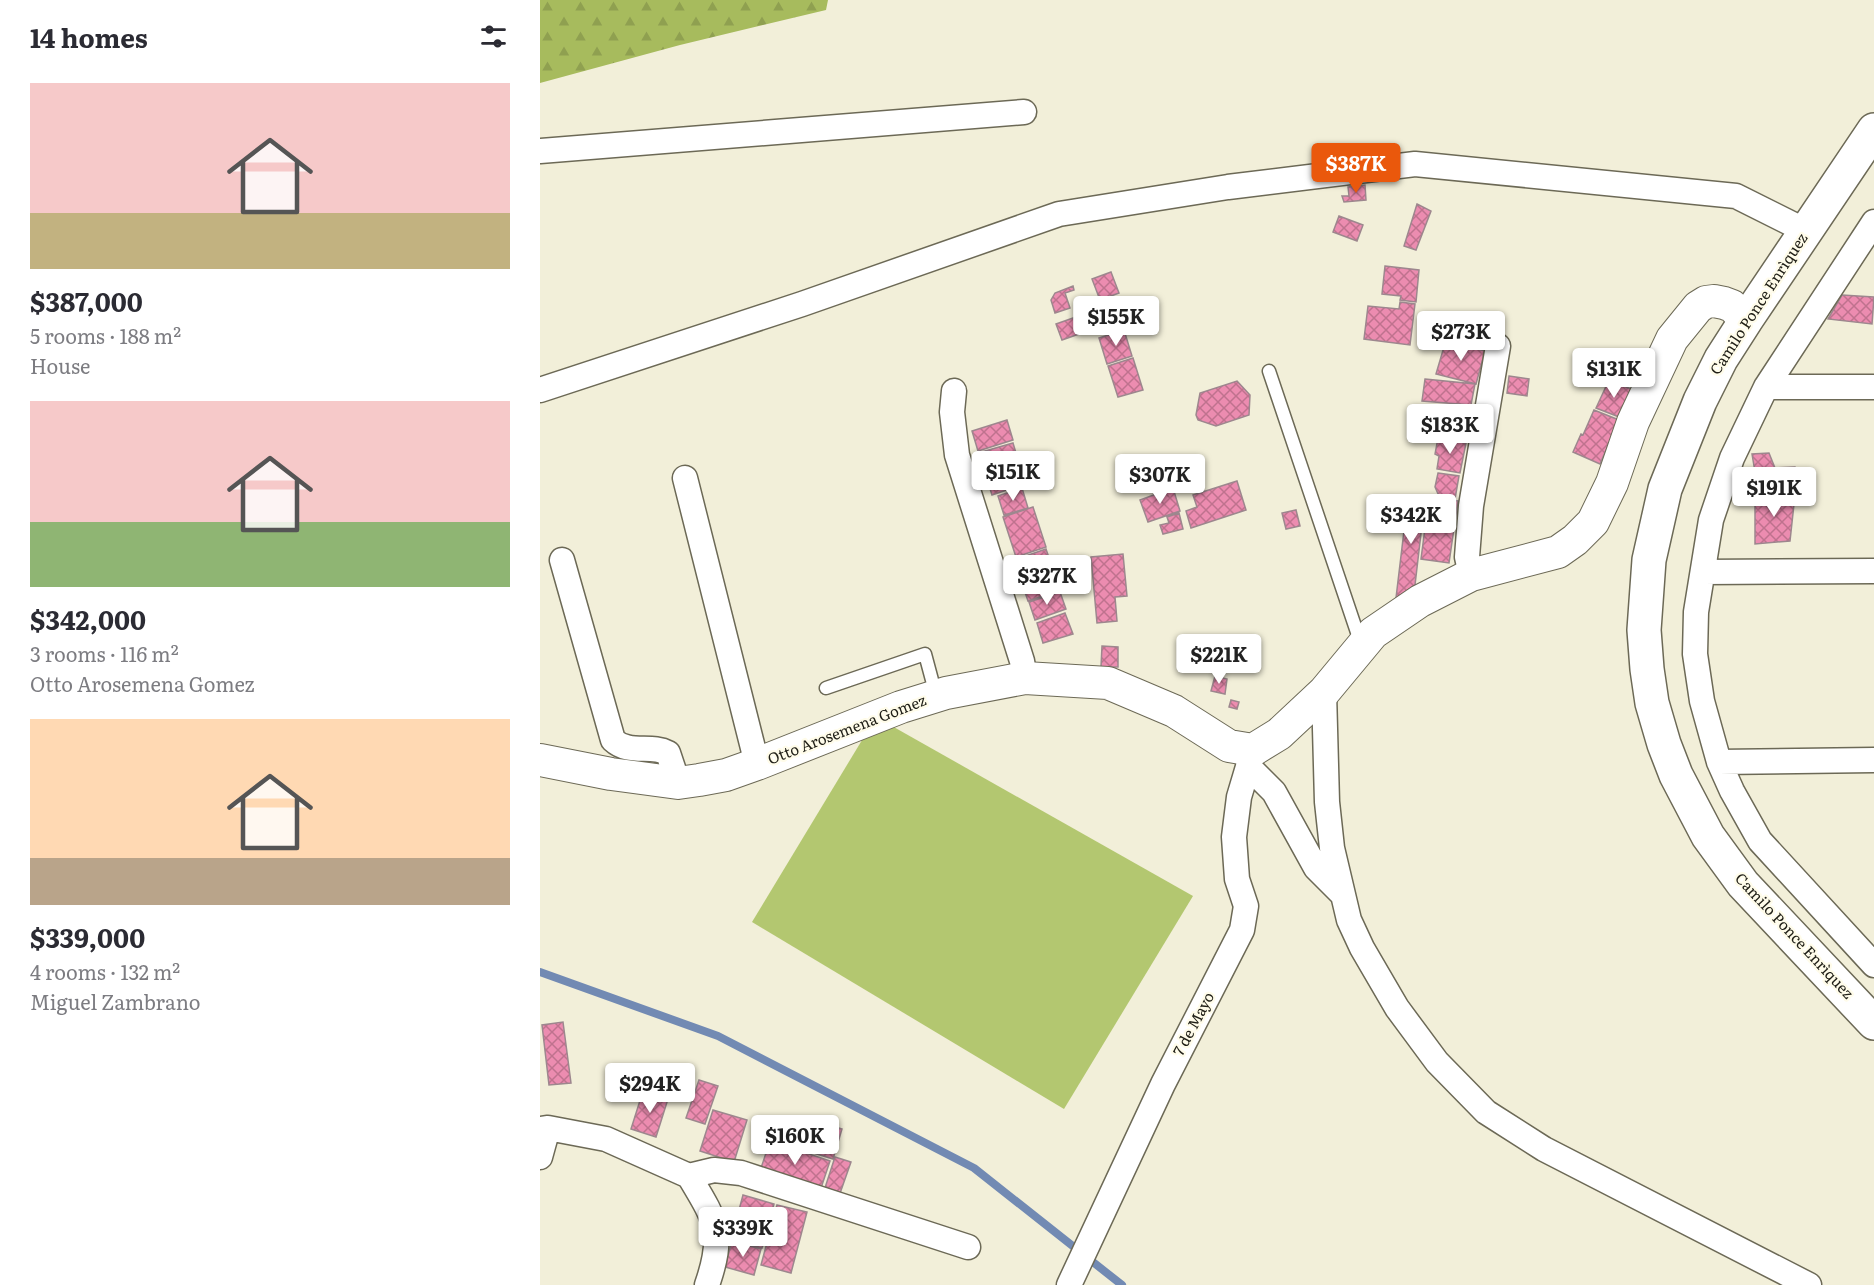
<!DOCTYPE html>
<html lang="en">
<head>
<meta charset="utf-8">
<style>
  :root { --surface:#fff; --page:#f2f2f3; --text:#2b2b33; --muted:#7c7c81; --accent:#ea580c }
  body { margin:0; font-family:Literata,serif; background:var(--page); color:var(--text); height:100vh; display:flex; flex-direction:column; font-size:22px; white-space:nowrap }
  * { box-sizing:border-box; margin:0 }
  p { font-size:20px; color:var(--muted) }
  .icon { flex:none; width:33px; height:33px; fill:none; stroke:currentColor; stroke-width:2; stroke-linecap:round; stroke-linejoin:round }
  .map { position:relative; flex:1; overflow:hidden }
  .drawer { display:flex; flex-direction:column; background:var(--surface); width:540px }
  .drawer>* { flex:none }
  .price { position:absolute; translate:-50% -51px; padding:0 14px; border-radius:6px; background:#fff; color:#222; font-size:20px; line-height:39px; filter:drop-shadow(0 2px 3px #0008) }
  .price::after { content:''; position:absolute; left:50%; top:36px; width:18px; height:14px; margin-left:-9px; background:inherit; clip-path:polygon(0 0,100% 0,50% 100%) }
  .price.selected { background:var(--accent); color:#fff }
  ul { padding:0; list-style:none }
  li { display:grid; align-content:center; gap:12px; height:318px; padding:0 30px }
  li span { display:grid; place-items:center; height:186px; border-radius:0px; color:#555 }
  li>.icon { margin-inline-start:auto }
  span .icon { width:108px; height:108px; fill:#fffc; stroke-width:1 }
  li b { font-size:26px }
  h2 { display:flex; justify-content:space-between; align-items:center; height:72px; padding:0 30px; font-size:26px }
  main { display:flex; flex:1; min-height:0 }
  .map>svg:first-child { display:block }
  .grass { fill:#b3c770 }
  .forest { fill:url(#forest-firs) }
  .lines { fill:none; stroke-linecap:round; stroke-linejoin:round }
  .stream { stroke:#728ab3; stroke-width:8 }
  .building { fill:url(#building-cross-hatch); stroke:#9d878e; stroke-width:1.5 }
  .service-casing { stroke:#6c6956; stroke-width:15 }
  .minor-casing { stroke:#6c6956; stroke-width:27 }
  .tertiary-casing { stroke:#6c6956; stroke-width:34 }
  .secondary-casing { stroke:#6c6956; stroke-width:36 }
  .service { stroke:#fff; stroke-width:12 }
  .minor { stroke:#fff; stroke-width:24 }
  .tertiary { stroke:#fff; stroke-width:32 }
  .secondary { stroke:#fff; stroke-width:33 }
  .labels { text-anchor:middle; stroke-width:4.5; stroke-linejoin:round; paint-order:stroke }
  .street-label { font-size:15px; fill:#212018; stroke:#fffcea }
</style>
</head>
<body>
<main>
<section class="drawer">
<h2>14 homes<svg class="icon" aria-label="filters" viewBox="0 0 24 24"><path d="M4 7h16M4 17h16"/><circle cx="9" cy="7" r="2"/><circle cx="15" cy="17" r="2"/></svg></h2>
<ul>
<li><span style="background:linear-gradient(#f6c9c9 70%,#c2b280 0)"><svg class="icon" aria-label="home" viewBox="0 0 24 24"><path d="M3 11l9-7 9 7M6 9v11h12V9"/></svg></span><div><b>$387,000</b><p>5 rooms · 188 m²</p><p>House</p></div></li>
<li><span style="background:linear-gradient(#f6c9c9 65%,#8fb573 0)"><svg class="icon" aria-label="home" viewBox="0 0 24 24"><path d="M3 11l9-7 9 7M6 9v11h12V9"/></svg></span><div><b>$342,000</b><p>3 rooms · 116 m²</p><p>Otto Arosemena Gomez</p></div></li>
<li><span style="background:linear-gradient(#ffd9b3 75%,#b9a48a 0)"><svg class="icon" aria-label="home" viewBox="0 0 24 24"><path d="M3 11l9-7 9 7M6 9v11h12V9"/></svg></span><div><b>$339,000</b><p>4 rooms · 132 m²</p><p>Miguel Zambrano</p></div></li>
</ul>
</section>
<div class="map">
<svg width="1334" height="1285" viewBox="0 0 1334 1285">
  <defs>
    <pattern id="forest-firs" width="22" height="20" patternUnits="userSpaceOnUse" patternTransform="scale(1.5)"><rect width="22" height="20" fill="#a7bb5d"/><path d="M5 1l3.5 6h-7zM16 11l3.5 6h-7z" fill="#8fa050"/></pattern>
    <pattern id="building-cross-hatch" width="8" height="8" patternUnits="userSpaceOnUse" patternTransform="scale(1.5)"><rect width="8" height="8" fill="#ec8cb0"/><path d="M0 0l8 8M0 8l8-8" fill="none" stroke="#bf728e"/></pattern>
  </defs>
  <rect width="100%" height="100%" fill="#f2efd9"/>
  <path class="grass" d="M 336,717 L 653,896 L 524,1109 L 212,922 Z"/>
  <path class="forest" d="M 0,0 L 288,0 L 286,10 L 140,45 L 0,83 Z"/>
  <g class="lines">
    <path class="stream" d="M 0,972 L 178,1036 L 434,1168 L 582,1285"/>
  </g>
  <path class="building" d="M 825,185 L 826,200 L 804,202 L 802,196 L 809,196 L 808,187 Z
    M 877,204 L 891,211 L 876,250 L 864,246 Z
    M 799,216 L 823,225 L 817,241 L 793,232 Z
    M 845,266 L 879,270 L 876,302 L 860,300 L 861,296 L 842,294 Z
    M 571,272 L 579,293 L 560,300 L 552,279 Z
    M 533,286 L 534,290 L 525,293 L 530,308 L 515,313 L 511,300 L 515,293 Z
    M 1302,295 L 1334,297 L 1332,324 L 1288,319 Z
    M 577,302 L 584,324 L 574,328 L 572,321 L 562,324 L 557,309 Z
    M 860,302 L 875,304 L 870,345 L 824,339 L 828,306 L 859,309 Z
    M 550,312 L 556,328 L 522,340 L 516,324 Z
    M 584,330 L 592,356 L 567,364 L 559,338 Z
    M 906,340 L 945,351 L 936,384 L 896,374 Z
    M 593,358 L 603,390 L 578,397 L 568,366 Z
    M 969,376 L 989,379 L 987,396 L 967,393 Z
    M 885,379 L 935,384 L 931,405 L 882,401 Z
    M 1069,380 L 1091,389 L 1079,417 L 1056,408 Z
    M 697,381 L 710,395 L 709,415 L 676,426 L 658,420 L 656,415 L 660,393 Z
    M 874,408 L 926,416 L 922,438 L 871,430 Z
    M 1054,410 L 1079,420 L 1060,464 L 1033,452 L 1041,434 L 1043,435 Z
    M 467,420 L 473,440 L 438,451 L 432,431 Z
    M 898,438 L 926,443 L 920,473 L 897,469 L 899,456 L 895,454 Z
    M 473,443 L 479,463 L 444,474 L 438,453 Z
    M 1229,453 L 1235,468 L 1255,467 L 1259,481 L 1217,484 L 1212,454 Z
    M 610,461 L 615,475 L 595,483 L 590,468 Z
    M 479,465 L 485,484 L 452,495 L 446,476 Z
    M 898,473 L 919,476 L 915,499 L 899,496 L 895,487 Z
    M 697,481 L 706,510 L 651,528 L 646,511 L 657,507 L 653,495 Z
    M 482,488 L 488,508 L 464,515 L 458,496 Z
    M 633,488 L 640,511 L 608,522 L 600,500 Z
    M 1215,495 L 1255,495 L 1250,541 L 1215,544 Z
    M 868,497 L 885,499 L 875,585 L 856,598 Z
    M 889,497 L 918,501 L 909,563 L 881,559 Z
    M 493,507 L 506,547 L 476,557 L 463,517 Z
    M 756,510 L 760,526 L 746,529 L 742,513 Z
    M 639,513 L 643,529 L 623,534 L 620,525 L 629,523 L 627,517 Z
    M 506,549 L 520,590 L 488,601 L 474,560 Z
    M 583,554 L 587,596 L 575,597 L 577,621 L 557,623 L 551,557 Z
    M 520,592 L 526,609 L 495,620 L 489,602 Z
    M 525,613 L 533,634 L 503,643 L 497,623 Z
    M 562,646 L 578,647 L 578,667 L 561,667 Z
    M 675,676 L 687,679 L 685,694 L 671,691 Z
    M 691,700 L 699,702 L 697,709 L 689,707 Z
    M 23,1022 L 31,1083 L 9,1085 L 2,1025 Z
    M 159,1080 L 178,1086 L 165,1124 L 146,1118 Z
    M 103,1091 L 128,1099 L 116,1137 L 91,1129 Z
    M 173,1110 L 207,1120 L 194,1162 L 160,1151 Z
    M 264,1117 L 302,1129 L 293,1159 L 254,1147 Z
    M 230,1141 L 290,1161 L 280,1191 L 220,1171 Z
    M 295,1157 L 311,1162 L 298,1199 L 283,1194 Z
    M 203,1195 L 234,1204 L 222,1248 L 191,1240 Z
    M 237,1205 L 267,1212 L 251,1273 L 221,1265 Z
    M 192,1241 L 221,1249 L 214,1275 L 185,1267 Z"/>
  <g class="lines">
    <g class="service-casing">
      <path id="service" d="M 729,371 L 821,644
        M 286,688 L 385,654 L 396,695"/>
    </g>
    <g class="minor-casing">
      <path id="minor" d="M 0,151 L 484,112
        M 1334,222 L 1226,387 L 1192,458 L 1171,520 L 1156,612 L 1155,654 L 1162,701 L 1179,762 L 1192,791 L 1220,841 L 1334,965
        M 1226,387 L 1334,387
        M 0,390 L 262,304 L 519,214 L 688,187 L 875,164 L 1196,196 L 1266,231
        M 414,391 L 412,412 L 417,455 L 482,661 L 485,678
        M 145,478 L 217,764
        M 22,560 L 73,740 C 89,755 111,744 128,753 L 138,783
        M 1163,572 L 1334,571
        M 931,575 L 927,557 L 931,506 L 958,346
        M 784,692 L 787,802 L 792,848 L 809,920 L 822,948 L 857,1008 L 897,1062 L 946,1112 L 1004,1149 L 1269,1285
        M 1179,762 L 1334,760
        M 708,766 L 734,792 L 776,868 L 803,895
        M 0,1129 L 8,1128 L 66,1139 L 149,1176
        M 0,1157 L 8,1128
        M 149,1176 L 174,1170 L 201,1173 L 428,1247
        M 149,1176 C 176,1221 185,1233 167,1285
        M 529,1285 L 623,1084 L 702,930 L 706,906 L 697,879 L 694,837 L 699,797 L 713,750"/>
    </g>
    <g class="tertiary-casing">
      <path id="tertiary" d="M 0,760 L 71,774 L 138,783 L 159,780 L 186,775 L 217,764 L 361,707 L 406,693 L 485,678 L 568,683 L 634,711 L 689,746 L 713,750 L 739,734 L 784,692 L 833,633 L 880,601 L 931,575 L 1018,552 L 1035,540 L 1053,522 L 1072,483 L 1093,422 L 1132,339 L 1158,307 L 1166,302 L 1174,301 L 1184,303 L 1192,306 L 1206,320"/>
    </g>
    <g class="secondary-casing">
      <path id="secondary" d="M 1334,130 L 1206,320 L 1181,359 L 1160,401 L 1125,489 L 1109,560 L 1104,630 L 1107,669 L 1112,703 L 1124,744 L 1136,775 L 1168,836 L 1203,884 L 1334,1023"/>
    </g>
    <use href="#service" class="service"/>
    <use href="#minor" class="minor"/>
    <use href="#tertiary" class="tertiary"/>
    <use href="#secondary" class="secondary"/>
  </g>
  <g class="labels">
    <g class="street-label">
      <text transform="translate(1219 304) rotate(-57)" y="5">Camilo Ponce Enrìquez</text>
      <text transform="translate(307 730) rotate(-21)" y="5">Otto Arosemena Gomez</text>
      <text transform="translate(1254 936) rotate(47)" y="5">Camilo Ponce Enrìquez</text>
      <text transform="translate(654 1024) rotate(-62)" y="5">7 de Mayo</text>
    </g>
  </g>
</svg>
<b class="price selected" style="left:816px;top:194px">$387K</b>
<b class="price" style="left:576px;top:347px">$155K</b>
<b class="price" style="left:921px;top:362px">$273K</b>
<b class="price" style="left:1074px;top:399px">$131K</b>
<b class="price" style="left:910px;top:455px">$183K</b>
<b class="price" style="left:473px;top:502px">$151K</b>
<b class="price" style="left:620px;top:505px">$307K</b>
<b class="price" style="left:1234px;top:518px">$191K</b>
<b class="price" style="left:871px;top:545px">$342K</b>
<b class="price" style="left:507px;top:606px">$327K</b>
<b class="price" style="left:679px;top:685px">$221K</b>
<b class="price" style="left:110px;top:1114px">$294K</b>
<b class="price" style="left:255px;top:1166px">$160K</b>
<b class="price" style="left:203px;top:1258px">$339K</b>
</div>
</main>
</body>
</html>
